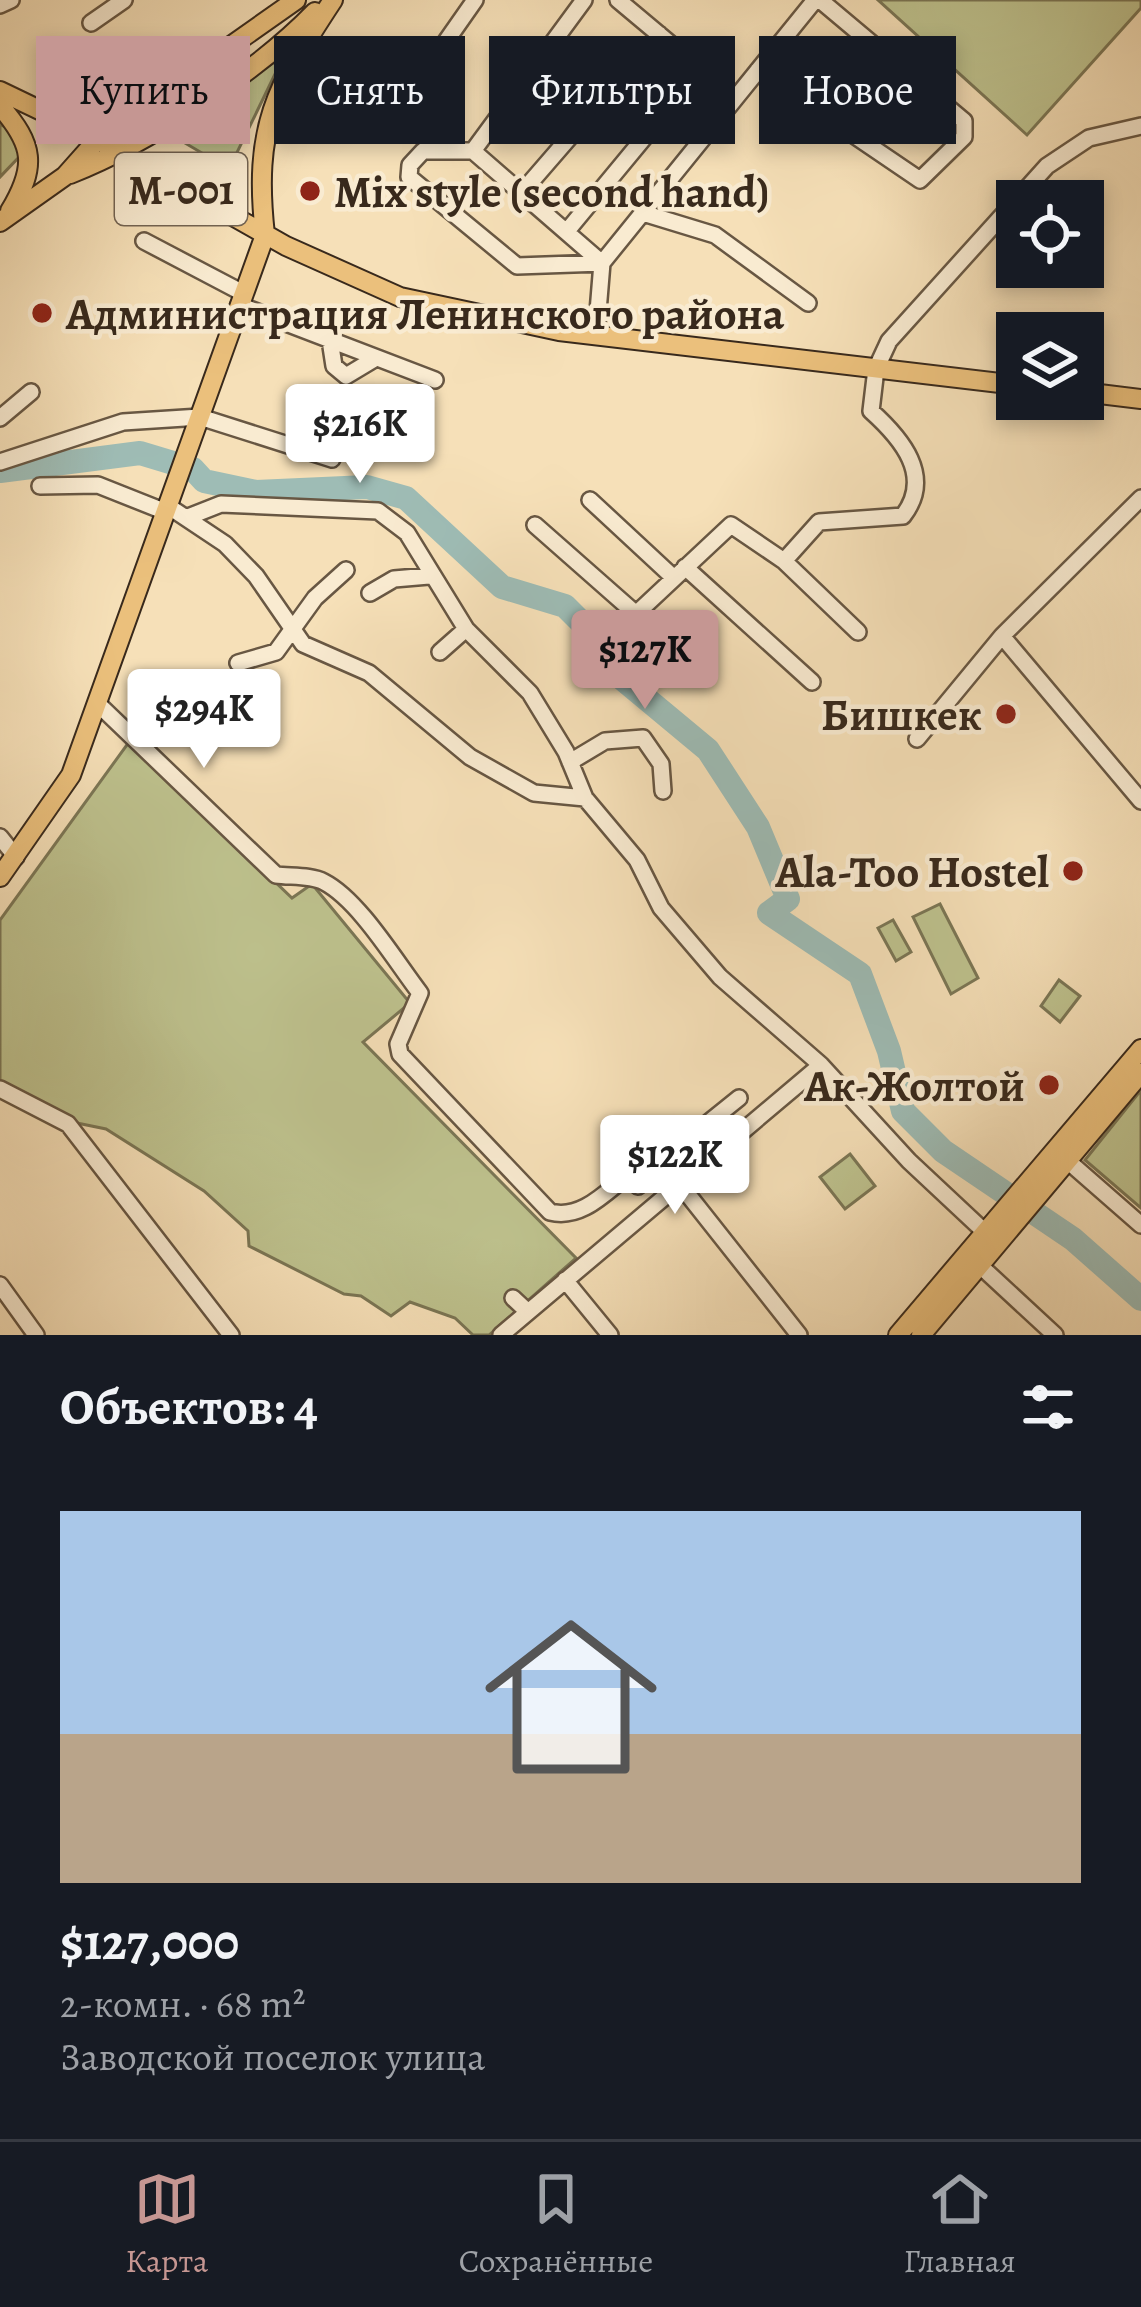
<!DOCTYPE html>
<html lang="ru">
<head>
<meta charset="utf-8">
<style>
  :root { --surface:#171b24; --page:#20242c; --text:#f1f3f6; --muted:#9ea1a6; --line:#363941; --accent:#c59692 }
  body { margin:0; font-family:Alegreya,serif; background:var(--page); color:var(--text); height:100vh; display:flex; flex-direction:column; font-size:45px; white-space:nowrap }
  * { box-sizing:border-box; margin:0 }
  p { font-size:39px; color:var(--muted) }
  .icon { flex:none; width:66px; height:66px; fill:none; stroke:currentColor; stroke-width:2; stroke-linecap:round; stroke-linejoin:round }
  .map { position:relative; height:1335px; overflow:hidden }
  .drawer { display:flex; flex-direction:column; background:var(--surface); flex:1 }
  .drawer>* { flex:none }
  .hud { position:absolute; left:36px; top:36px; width:1071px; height:108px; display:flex; gap:24px }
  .controls { position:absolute; left:996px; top:180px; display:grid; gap:24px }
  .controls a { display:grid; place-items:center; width:108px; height:108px; border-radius:0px; background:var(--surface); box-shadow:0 6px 18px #0003; font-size:60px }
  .price { position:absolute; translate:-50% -102px; padding:0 27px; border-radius:12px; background:#fff; color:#222; font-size:39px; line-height:78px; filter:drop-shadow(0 3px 6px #0008) }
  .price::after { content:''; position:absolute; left:50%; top:72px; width:36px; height:27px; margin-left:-18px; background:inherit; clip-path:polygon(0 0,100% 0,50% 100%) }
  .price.current { background:var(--accent); color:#111 }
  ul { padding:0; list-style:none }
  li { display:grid; align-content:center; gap:24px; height:636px; padding:0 60px }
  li+li { border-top:3px solid var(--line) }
  li span { display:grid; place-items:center; height:372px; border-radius:0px; color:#555 }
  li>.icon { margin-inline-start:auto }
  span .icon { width:216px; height:216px; fill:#fffc; stroke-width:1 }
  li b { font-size:51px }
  h2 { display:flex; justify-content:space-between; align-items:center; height:144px; padding:0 60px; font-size:51px }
  .tag { padding:0 42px; border-radius:0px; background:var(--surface); box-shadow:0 6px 18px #0003; font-size:42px; line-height:108px }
  .tag.current { background:var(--accent); color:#111 }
  .dock { display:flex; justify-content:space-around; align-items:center; height:168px; border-top:3px solid var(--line); background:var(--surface); font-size:33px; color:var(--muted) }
  .dock a { display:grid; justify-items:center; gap:6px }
  .dock .current { color:var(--accent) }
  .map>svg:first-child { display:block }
  .green { fill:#bec28e; stroke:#7b7655; stroke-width:3 }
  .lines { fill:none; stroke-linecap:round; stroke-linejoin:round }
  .river { stroke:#9ebcb5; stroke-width:24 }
  .minor-casing { stroke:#685743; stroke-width:20 }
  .major-casing { stroke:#38291c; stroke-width:22 }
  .minor { stroke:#f9ebd1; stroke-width:15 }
  .major { stroke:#ebc07c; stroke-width:18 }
  .poi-dot { fill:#8f2418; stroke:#f9ebd1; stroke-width:4.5 }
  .labels { text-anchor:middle; stroke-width:9; stroke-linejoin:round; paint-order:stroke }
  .shield { fill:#f9ebd1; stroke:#726352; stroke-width:3 }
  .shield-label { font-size:42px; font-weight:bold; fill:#38291c }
  .poi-label { font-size:45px; font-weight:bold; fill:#38291c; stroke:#f9ebd1; text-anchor:end }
</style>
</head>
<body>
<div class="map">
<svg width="1141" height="1335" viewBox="0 0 1141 1335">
  <rect width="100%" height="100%" fill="#f6e0b8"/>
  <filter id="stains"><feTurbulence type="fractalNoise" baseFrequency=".00167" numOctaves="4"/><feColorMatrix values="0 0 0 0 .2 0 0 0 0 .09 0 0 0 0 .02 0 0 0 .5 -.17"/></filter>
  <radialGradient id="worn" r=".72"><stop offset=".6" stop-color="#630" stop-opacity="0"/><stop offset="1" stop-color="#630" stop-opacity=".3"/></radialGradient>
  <path class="green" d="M 878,0 L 1141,0 L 1141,8 L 1027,135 Z
    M 274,62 L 278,68 L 229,169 L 168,133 Z
    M 0,124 L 15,133 L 20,156 L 0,177 Z
    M 129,742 L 292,898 L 312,884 L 410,1003 L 363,1042 L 576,1258 L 489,1335 L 473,1335 L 455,1318 L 410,1302 L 391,1316 L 361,1296 L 344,1294 L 249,1246 L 248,1231 L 204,1191 L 106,1129 L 77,1123 L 0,1083 L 0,920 Z
    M 940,904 L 978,978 L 951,994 L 913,917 Z
    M 893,920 L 911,952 L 896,961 L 878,928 Z
    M 1059,980 L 1080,996 L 1060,1022 L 1041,1006 Z
    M 1141,1090 L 1141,1208 L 1085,1160 Z
    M 850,1154 L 875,1186 L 845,1209 L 820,1177 Z"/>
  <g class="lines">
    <path class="river" d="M 0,471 L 140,453 L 193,469 L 204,481 L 256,492 L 367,487 L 406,498 L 502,587 L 565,606 L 590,631 L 619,676 L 708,750 L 758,827 L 788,899 L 769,913 L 860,974 L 889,1051 L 903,1111 L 943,1151 L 1073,1239 L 1141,1299"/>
    <g class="minor-casing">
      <path id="minor" d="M 584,0 L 473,151 L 602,263
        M 618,0 L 735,98
        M 0,5 L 11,0
        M 91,23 L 124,0
        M 758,70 L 920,180 L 964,137 L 964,121 L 820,0
        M 391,120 L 475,0
        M 473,151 L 423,151 L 410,165 L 409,177 L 517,266 L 602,263
        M 523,191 L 659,34
        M 643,213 L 715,235 L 808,303
        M 567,231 L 701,69
        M 144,241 L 243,293
        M 239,305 L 435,380
        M 596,336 L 602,263 L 815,0
        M 330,340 L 334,366 L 346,376 L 376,358
        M 0,418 L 31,392
        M 0,462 L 123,422 L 200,417 L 332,459
        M 40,486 L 98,485 L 166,512
        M 1141,498 L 1002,636 L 1141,801
        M 590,500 L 674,578
        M 168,506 L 225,544 L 256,576 L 303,644 L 369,673 L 470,757 L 534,793 L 585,798
        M 188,517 L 221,504 L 378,511 L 407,533 L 466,629 L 530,693 L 566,752 L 585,798 L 637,860 L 661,908 L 720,977 L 821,1065 L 909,1161 L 987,1234
        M 535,525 L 636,614 L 731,525 L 784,561 L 819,522 L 903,516 C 934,476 901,438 871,411 L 876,369 L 889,341 L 1047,166 L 1089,138 L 1141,126
        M 784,561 L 858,632
        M 685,567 L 812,682
        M 370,593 L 394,579 L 429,576
        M 440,652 L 466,629
        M 238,663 L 276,652 L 315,598 L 346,570
        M 97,703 L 276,875 C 291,877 311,875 324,882 C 359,900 396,962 420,993 L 398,1044 L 400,1054 L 550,1212 C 581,1220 605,1193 628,1175 L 638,1186
        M 917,739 L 1002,636
        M 570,762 L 605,741 L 643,738 L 661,764 L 663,791
        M 0,837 L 16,857
        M 0,1089 L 68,1124 L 231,1335
        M 1069,1162 L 1141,1225
        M 684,1177 L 667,1156 L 739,1098
        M 678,1182 L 799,1335
        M 975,1261 L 1055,1335
        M 565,1280 L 610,1335
        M 0,1285 L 36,1335
        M 513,1298 L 528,1312
        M 501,1335 L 821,1065"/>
    </g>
    <g class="major-casing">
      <path id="major" d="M 0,91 L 77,128 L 286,246 L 400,297 L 559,331 L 1017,385
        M 0,106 C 34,145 37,166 10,211
        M 70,174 C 147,144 257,72 315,12
        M 0,222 L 65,176 L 97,140 L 296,0
        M 1083,392 L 1141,399
        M 0,877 L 71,775 L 265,235 C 253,127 275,88 333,0
        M 898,1335 L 1141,1049
        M 921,1335 L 1141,1073"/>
    </g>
    <use href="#minor" class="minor"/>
    <use href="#major" class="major"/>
  </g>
  <g class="poi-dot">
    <circle cx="310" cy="191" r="12"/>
    <circle cx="42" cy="313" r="12"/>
    <circle cx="1006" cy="714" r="12"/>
    <circle cx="1073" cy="871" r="12"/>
    <circle cx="1049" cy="1085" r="12"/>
  </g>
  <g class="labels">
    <rect class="shield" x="115" y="153" width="132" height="72" rx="9"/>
    <g class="shield-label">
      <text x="181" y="204">М-001</text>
    </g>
    <g class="poi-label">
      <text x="334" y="207" text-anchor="start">Mix style (second hand)</text>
      <text x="66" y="329" text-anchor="start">Администрация Ленинского района</text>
      <text x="982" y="730">Бишкек</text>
      <text x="1049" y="887">Ala-Too Hostel</text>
      <text x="1025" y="1101">Ак-Жолтой</text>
    </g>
  </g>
  <rect width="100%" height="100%" filter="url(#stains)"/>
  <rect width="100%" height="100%" fill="url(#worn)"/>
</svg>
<div class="controls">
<a><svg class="icon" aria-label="locate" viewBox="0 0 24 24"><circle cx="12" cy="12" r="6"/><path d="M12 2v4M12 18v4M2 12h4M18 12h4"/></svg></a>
<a><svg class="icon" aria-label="layers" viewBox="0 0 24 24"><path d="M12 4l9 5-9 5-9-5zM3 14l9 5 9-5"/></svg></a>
</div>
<b class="price" style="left:360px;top:486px">$216K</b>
<b class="price current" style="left:645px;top:712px">$127K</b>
<b class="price" style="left:204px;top:771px">$294K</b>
<b class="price" style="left:675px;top:1217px">$122K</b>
<div class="hud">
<a class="tag current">Купить</a>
<a class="tag">Снять</a>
<a class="tag">Фильтры</a>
<a class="tag">Новое</a>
</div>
</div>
<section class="drawer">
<h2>Объектов: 4<svg class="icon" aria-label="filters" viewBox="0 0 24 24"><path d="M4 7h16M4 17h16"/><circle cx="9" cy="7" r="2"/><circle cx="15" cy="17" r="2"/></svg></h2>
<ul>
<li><span style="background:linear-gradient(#a9c7e8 60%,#b9a48a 0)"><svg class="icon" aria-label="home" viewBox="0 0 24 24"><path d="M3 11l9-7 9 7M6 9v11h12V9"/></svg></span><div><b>$127,000</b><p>2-комн. · 68 m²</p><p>Заводской поселок улица</p></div></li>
</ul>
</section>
<nav class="dock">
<a class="current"><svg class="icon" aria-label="map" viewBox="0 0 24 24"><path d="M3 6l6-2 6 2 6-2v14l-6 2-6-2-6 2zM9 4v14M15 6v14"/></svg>Карта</a>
<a><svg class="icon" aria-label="saved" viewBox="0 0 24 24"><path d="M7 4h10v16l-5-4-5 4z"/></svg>Сохранённые</a>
<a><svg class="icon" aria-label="home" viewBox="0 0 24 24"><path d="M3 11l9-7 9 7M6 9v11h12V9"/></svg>Главная</a>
</nav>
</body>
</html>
